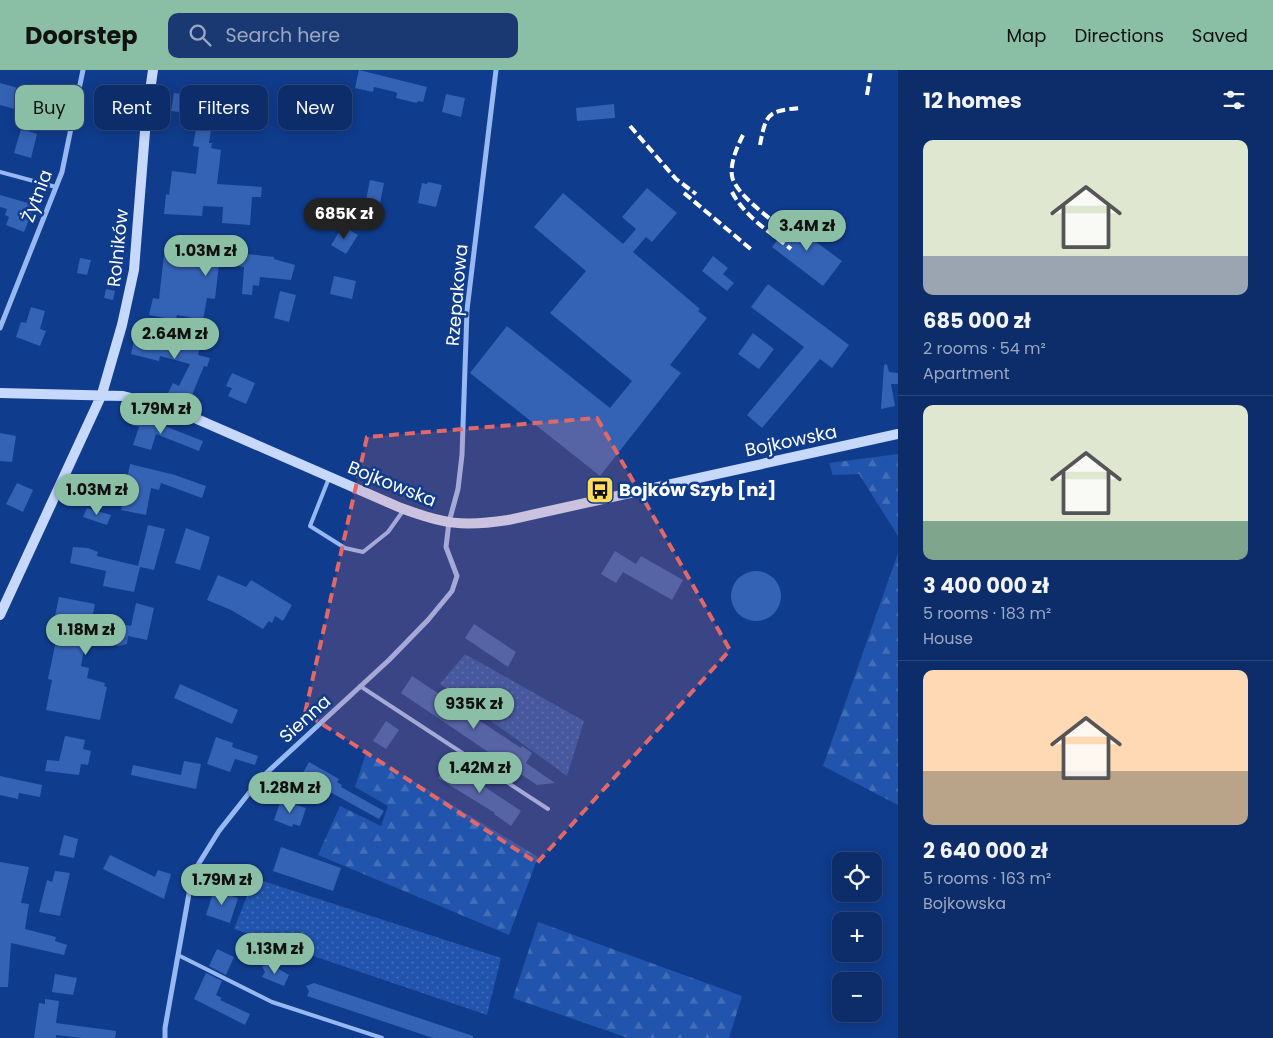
<!DOCTYPE html>
<html lang="en">
<head>
<meta charset="utf-8">
<style>
  :root { --surface:#0c2d6a; --page:#1a3972; --text:#f1f3f6; --muted:#9aa8c1; --line:#2c497e; --accent:#8abfa5 }
  body { margin:0; font-family:Poppins,sans-serif; background:var(--page); color:var(--text); height:100vh; display:flex; flex-direction:column; font-size:19px; white-space:nowrap }
  * { box-sizing:border-box; margin:0 }
  p { font-size:16px; color:var(--muted) }
  .icon { flex:none; width:28px; height:28px; fill:none; stroke:currentColor; stroke-width:2; stroke-linecap:round; stroke-linejoin:round }
  .map { position:relative; flex:1; overflow:hidden }
  .drawer { display:flex; flex-direction:column; background:var(--surface); width:375px }
  .drawer>* { flex:none }
  .top-card { position:absolute; left:15px; top:15px; width:475px; height:45px; display:flex; gap:10px }
  .tools { position:absolute; left:832px; top:782px; display:grid; gap:10px }
  .tools a { display:grid; place-items:center; width:50px; height:50px; border-radius:10px; background:var(--surface); box-shadow:0 2px 12px #0003,0 0 0 1px var(--line); font-size:25px }
  .price { position:absolute; translate:-50% -42px; padding:0 11px; border-radius:18px; background:var(--accent); color:#111; font-size:16px; line-height:32px; filter:drop-shadow(0 1px 2px #0008) }
  .price::after { content:''; position:absolute; left:50%; top:30px; width:15px; height:11px; margin-left:-8px; background:inherit; clip-path:polygon(0 0,100% 0,50% 100%) }
  .price.selected { background:#222; color:#fff }
  ul { padding:0; list-style:none }
  li { display:grid; align-content:center; gap:10px; height:265px; padding:0 25px }
  li+li { border-top:1px solid var(--line) }
  li span { display:grid; place-items:center; height:155px; border-radius:10px; color:#555 }
  li>.icon { margin-inline-start:auto }
  span .icon { width:90px; height:90px; fill:#fffc; stroke-width:1 }
  li b { font-size:21px }
  h2 { display:flex; justify-content:space-between; align-items:center; height:60px; padding:0 25px; font-size:21px }
  .pill { padding:0 18px; border-radius:10px; background:var(--surface); box-shadow:0 2px 12px #0003,0 0 0 1px var(--line); font-size:18px; line-height:45px }
  .pill.selected { background:var(--accent); color:#111 }
  header { display:flex; align-items:center; gap:30px; box-sizing:border-box; height:70px; padding:0 25px; background:var(--accent); color:#111 }
  header strong { font-size:24px }
  nav { display:flex; gap:28px; margin-inline-start:auto; font-size:18px }
  .search { width:350px; height:45px; background:var(--page); display:flex; align-items:center; gap:12px; box-sizing:border-box; padding:0 18px; border-radius:10px; color:var(--muted); font-size:19px }
  main { display:flex; flex:1; min-height:0 }
  .map>svg:first-child { display:block }
  .grass { fill:url(#grass-dots) }
  .forest { fill:url(#forest-firs) }
  .building { fill:#3462b5 }
  .lines { fill:none; stroke-linecap:round; stroke-linejoin:round }
  .lane { stroke:#97b9f2; stroke-width:4 }
  .street { stroke:#97b9f2; stroke-width:5 }
  .secondary { stroke:#c6d9fd; stroke-width:10 }
  .rail { stroke:#fff; stroke-width:4; stroke-dasharray:9 4; stroke-linecap:butt }
  .marked { fill:#e26868; fill-opacity:0.2; stroke:#e26868; stroke-width:4; stroke-dasharray:10 6; stroke-linejoin:round }
  .labels { text-anchor:middle; stroke-width:5; stroke-linejoin:round; paint-order:stroke }
  .street-label { font-size:18px; fill:#fff; stroke:#103c8d }
  .poi-label { font-size:18px; font-weight:bold; fill:#fff; stroke:#103c8d; text-anchor:start }
</style>
</head>
<body>
<header>
<strong>Doorstep</strong>
<div class="search"><svg class="icon" aria-label="search" viewBox="0 0 24 24"><circle cx="10" cy="10" r="6"/><path d="M15 15l6 6"/></svg>Search here</div>
<nav><a>Map</a><a>Directions</a><a>Saved</a></nav>
</header>
<main>
<div class="map">
<svg width="898" height="968" viewBox="0 0 898 968">
  <defs>
    <pattern id="grass-dots" width="8" height="8" patternUnits="userSpaceOnUse" patternTransform="scale(1.25)"><rect width="8" height="8" fill="#2154ac"/><path d="M2 2h.1M6 6h.1" fill="none" stroke="#426eb8" stroke-width="1.8" stroke-linecap="round"/></pattern>
    <pattern id="forest-firs" width="22" height="20" patternUnits="userSpaceOnUse" patternTransform="scale(1.25)"><rect width="22" height="20" fill="#2154ac"/><path d="M5 1l3.5 6h-7zM16 11l3.5 6h-7z" fill="#426eb8"/></pattern>
  </defs>
  <rect width="100%" height="100%" fill="#103c8d"/>
  <path class="grass" d="M 465,584 L 584,651 L 567,706 L 440,614 Z
    M 254,808 L 501,888 L 487,945 L 234,859 Z"/>
  <path class="forest" d="M 898,384 L 898,466 L 859,404 L 833,405 L 829,393 Z
    M 898,483 L 898,735 L 823,696 Z
    M 366,683 L 538,787 L 509,865 L 318,785 L 340,736 L 381,756 L 388,736 L 355,717 Z
    M 538,852 L 742,926 L 729,968 L 628,968 L 513,928 Z"/>
  <path class="building" d="M 359,0 L 427,17 L 423,32 L 418,31 L 417,33 L 396,28 L 397,23 L 395,22 L 374,17 L 373,22 L 355,18 Z
    M 0,13 L 39,24 L 33,44 L 0,35 Z
    M 223,22 L 245,27 L 240,47 L 218,41 Z
    M 174,23 L 199,26 L 197,44 L 171,41 Z
    M 446,24 L 465,28 L 461,47 L 442,42 Z
    M 614,34 L 615,48 L 577,51 L 576,38 Z
    M 200,37 L 214,39 L 209,73 L 212,73 L 211,78 L 221,80 L 217,114 L 262,117 L 261,127 L 252,127 L 250,155 L 222,153 L 223,137 L 203,136 L 202,146 L 164,144 L 166,124 L 169,125 L 172,101 L 196,104 L 199,77 L 193,76 Z
    M 21,59 L 37,64 L 31,88 L 14,83 Z
    M 370,110 L 384,113 L 379,138 L 365,135 Z
    M 428,112 L 442,115 L 436,137 L 418,133 L 422,113 L 427,114 Z
    M 647,118 L 677,143 L 652,172 L 646,167 L 633,182 L 700,239 L 698,241 L 707,248 L 670,295 L 681,303 L 600,406 L 470,303 L 507,256 L 610,338 L 632,311 L 550,243 L 586,201 L 534,157 L 563,123 L 623,174 L 636,159 L 622,147 Z
    M 0,125 L 35,135 L 24,162 L 6,155 L 9,147 L 5,145 L 7,139 L 0,137 Z
    M 795,147 L 810,157 L 805,164 L 842,191 L 823,216 L 772,177 Z
    M 343,156 L 358,165 L 346,184 L 331,175 Z
    M 184,168 L 204,170 L 203,179 L 274,187 L 274,189 L 295,195 L 291,210 L 260,207 L 259,216 L 253,215 L 252,225 L 242,224 L 244,197 L 219,194 L 215,229 L 207,228 L 203,250 L 177,245 L 176,250 L 149,245 L 153,228 L 159,229 L 165,176 L 183,178 Z
    M 713,186 L 728,198 L 723,204 L 734,213 L 727,221 L 702,201 Z
    M 80,188 L 91,190 L 87,205 L 77,203 Z
    M 334,206 L 356,211 L 352,229 L 330,224 Z
    M 768,214 L 849,275 L 832,298 L 820,289 L 762,358 L 747,345 L 804,277 L 751,237 Z
    M 106,219 L 115,221 L 113,230 L 104,228 Z
    M 280,221 L 296,225 L 289,252 L 274,248 Z
    M 31,237 L 45,241 L 40,259 L 46,261 L 40,276 L 16,267 L 21,252 L 26,253 Z
    M 753,263 L 774,279 L 759,299 L 738,284 Z
    M 166,265 L 200,276 L 198,285 L 210,288 L 207,297 L 204,296 L 192,325 L 189,324 L 187,330 L 168,323 L 173,313 L 179,316 L 190,294 L 160,286 L 159,291 L 131,284 L 135,266 L 164,273 Z
    M 887,294 L 889,302 L 898,303 L 898,314 L 891,314 L 895,336 L 881,339 L 884,295 Z
    M 232,303 L 255,313 L 246,334 L 228,326 L 232,318 L 226,316 Z
    M 134,347 L 167,357 L 203,371 L 199,381 L 156,364 L 151,380 L 133,375 L 139,357 L 132,355 Z
    M 0,363 L 16,366 L 12,392 L 0,391 Z
    M 130,394 L 175,405 L 206,416 L 202,428 L 161,413 L 159,420 L 151,418 L 146,445 L 121,440 Z
    M 17,413 L 33,420 L 23,442 L 6,434 Z
    M 87,438 L 111,445 L 107,455 L 83,447 Z
    M 148,455 L 165,459 L 154,500 L 140,497 L 134,522 L 103,516 L 106,501 L 70,493 L 73,477 L 88,478 L 98,482 L 97,486 L 138,496 Z
    M 186,458 L 210,467 L 200,500 L 175,493 Z
    M 615,481 L 636,494 L 641,486 L 683,510 L 672,530 L 623,502 L 616,513 L 601,504 Z
    M731 526a25 25 0 1 1 50 0a25 25 0 1 1-50 0Z
    M 218,505 L 246,517 L 251,510 L 292,535 L 283,551 L 275,546 L 272,553 L 269,551 L 263,559 L 231,540 L 207,530 Z
    M 59,527 L 95,534 L 92,548 L 131,556 L 136,533 L 154,538 L 147,570 L 128,566 L 127,574 L 119,576 L 86,569 L 81,596 L 89,598 L 87,608 L 105,613 L 104,616 L 107,617 L 100,650 L 46,640 L 52,610 L 48,609 L 61,547 L 55,546 Z
    M 474,554 L 516,582 L 508,597 L 465,568 Z
    M 412,606 L 521,678 L 522,676 L 532,683 L 526,693 L 555,713 L 537,715 L 401,623 Z
    M 180,614 L 238,640 L 232,654 L 174,628 Z
    M 386,651 L 399,660 L 386,679 L 373,671 Z
    M 65,666 L 85,670 L 83,679 L 91,681 L 88,695 L 81,694 L 79,705 L 45,701 L 47,690 L 59,691 Z
    M 216,667 L 233,673 L 232,677 L 258,686 L 255,695 L 235,689 L 230,702 L 207,694 Z
    M 184,691 L 201,694 L 196,719 L 131,705 L 133,695 L 181,705 Z
    M 309,692 L 339,709 L 337,712 L 342,715 L 341,717 L 384,741 L 379,749 L 301,706 Z
    M 449,693 L 521,741 L 511,756 L 494,744 L 495,743 L 438,708 Z
    M 0,706 L 42,715 L 40,727 L 19,723 L 18,729 L 0,725 Z
    M 281,730 L 306,738 L 300,756 L 293,754 L 292,757 L 274,750 Z
    M 64,765 L 78,769 L 74,788 L 59,785 Z
    M 281,777 L 341,798 L 333,821 L 273,801 Z
    M 110,785 L 155,807 L 158,800 L 171,804 L 164,829 L 103,799 Z
    M 0,792 L 29,797 L 21,833 L 29,834 L 25,859 L 56,867 L 55,871 L 67,875 L 64,885 L 11,873 L 8,917 L 0,917 Z
    M 55,801 L 70,803 L 60,846 L 39,842 L 47,810 L 52,812 Z
    M 214,820 L 238,828 L 230,853 L 206,845 Z
    M 217,879 L 234,887 L 226,905 L 209,896 Z
    M 270,894 L 289,905 L 284,916 L 262,907 L 265,902 L 262,896 Z
    M 206,903 L 222,911 L 216,925 L 222,928 L 220,930 L 250,944 L 245,955 L 194,929 Z
    M 55,904 L 77,908 L 73,925 L 52,922 Z
    M 314,913 L 473,966 L 473,968 L 433,968 L 307,926 L 309,921 L 306,916 Z
    M 45,929 L 59,931 L 56,953 L 116,961 L 115,968 L 82,968 L 56,965 L 56,968 L 34,968 L 39,933 L 45,934 Z"/>
  <g class="lines">
    <path class="lane" d="M 0,102 L 56,117
      M 329,408 L 310,456 L 345,478 L 363,482 L 388,462 L 403,441
      M 360,616 L 548,739
      M 178,885 L 272,932 L 382,968"/>
    <path class="street" d="M 0,258 L 62,102 L 83,0
      M 165,968 L 165,958 L 190,818 L 196,798 L 219,761 L 261,708 L 389,590 L 428,550 L 452,521 L 457,506 L 446,477 L 449,452 L 458,419 L 462,385 L 467,240 L 496,0"/>
    <path class="secondary" d="M 0,323 L 123,326 L 174,339 L 401,438 C 444,454 462,457 508,450 L 898,364
      M 0,545 L 102,324 L 122,255 L 134,200 L 146,49 L 153,0"/>
    <path class="rail" d="M 867,25 L 871,0
      M 630,56 L 676,109 L 696,124
      M 743,65 C 737,77 730,93 732,106 C 735,126 783,158 799,171
      M 760,75 C 766,43 768,41 800,38
      M 732,122 C 745,147 770,162 791,179
      M 684,123 L 753,181"/>
  </g>
  <path class="marked" d="M 597,348 L 730,580 L 537,793 L 305,643 L 367,367 Z"/>
  <defs>
    <g id="bus-square" transform="scale(1.4375)"><rect x="-9" y="-9" width="18" height="18" rx="4" fill="#ffdd58" stroke="#103c8d"/><path d="M-5-6H5V4H4V6H2V4H-2V6H-4V4H-5ZM-3.5-4V0h7V-4ZM-3.5 1.2v1.5H-2V1.2ZM2 1.2v1.5H3.5V1.2Z" fill="#111"/></g>
  </defs>
  <g fill-rule="evenodd">
    <use href="#bus-square" x="600" y="420"/>
  </g>
  <g class="labels">
    <g class="street-label">
      <text transform="translate(37 126) rotate(-69)" y="6">Żytnia</text>
      <text transform="translate(118 178) rotate(-84)" y="6">Rolników</text>
      <text transform="translate(457 225) rotate(-85)" y="6">Rzepakowa</text>
      <text transform="translate(791 371) rotate(-12)" y="6">Bojkowska</text>
      <text transform="translate(392 414) rotate(22)" y="6">Bojkowska</text>
      <text transform="translate(305 649) rotate(-42)" y="6">Sienna</text>
    </g>
    <g class="poi-label">
      <text x="619" y="426">Bojków Szyb [nż]</text>
    </g>
  </g>
</svg>
<div class="tools">
<a><svg class="icon" aria-label="locate" viewBox="0 0 24 24"><circle cx="12" cy="12" r="6"/><path d="M12 2v4M12 18v4M2 12h4M18 12h4"/></svg></a>
<a>+</a>
<a>−</a>
</div>
<b class="price selected" style="left:344px;top:170px">685K zł</b>
<b class="price" style="left:807px;top:182px">3.4M zł</b>
<b class="price" style="left:206px;top:207px">1.03M zł</b>
<b class="price" style="left:175px;top:290px">2.64M zł</b>
<b class="price" style="left:161px;top:365px">1.79M zł</b>
<b class="price" style="left:97px;top:446px">1.03M zł</b>
<b class="price" style="left:86px;top:586px">1.18M zł</b>
<b class="price" style="left:474px;top:660px">935K zł</b>
<b class="price" style="left:480px;top:724px">1.42M zł</b>
<b class="price" style="left:290px;top:744px">1.28M zł</b>
<b class="price" style="left:222px;top:836px">1.79M zł</b>
<b class="price" style="left:275px;top:905px">1.13M zł</b>
<div class="top-card">
<a class="pill selected">Buy</a>
<a class="pill">Rent</a>
<a class="pill">Filters</a>
<a class="pill">New</a>
</div>
</div>
<section class="drawer">
<h2>12 homes<svg class="icon" aria-label="filters" viewBox="0 0 24 24"><path d="M4 7h16M4 17h16"/><circle cx="9" cy="7" r="2"/><circle cx="15" cy="17" r="2"/></svg></h2>
<ul>
<li><span style="background:linear-gradient(#dfe7d0 75%,#9aa5b1 0)"><svg class="icon" aria-label="home" viewBox="0 0 24 24"><path d="M3 11l9-7 9 7M6 9v11h12V9"/></svg></span><div><b>685 000 zł</b><p>2 rooms · 54 m²</p><p>Apartment</p></div></li>
<li><span style="background:linear-gradient(#dfe7d0 75%,#7fa58c 0)"><svg class="icon" aria-label="home" viewBox="0 0 24 24"><path d="M3 11l9-7 9 7M6 9v11h12V9"/></svg></span><div><b>3 400 000 zł</b><p>5 rooms · 183 m²</p><p>House</p></div></li>
<li><span style="background:linear-gradient(#ffd9b3 65%,#b9a48a 0)"><svg class="icon" aria-label="home" viewBox="0 0 24 24"><path d="M3 11l9-7 9 7M6 9v11h12V9"/></svg></span><div><b>2 640 000 zł</b><p>5 rooms · 163 m²</p><p>Bojkowska</p></div></li>
</ul>
</section>
</main>
</body>
</html>
